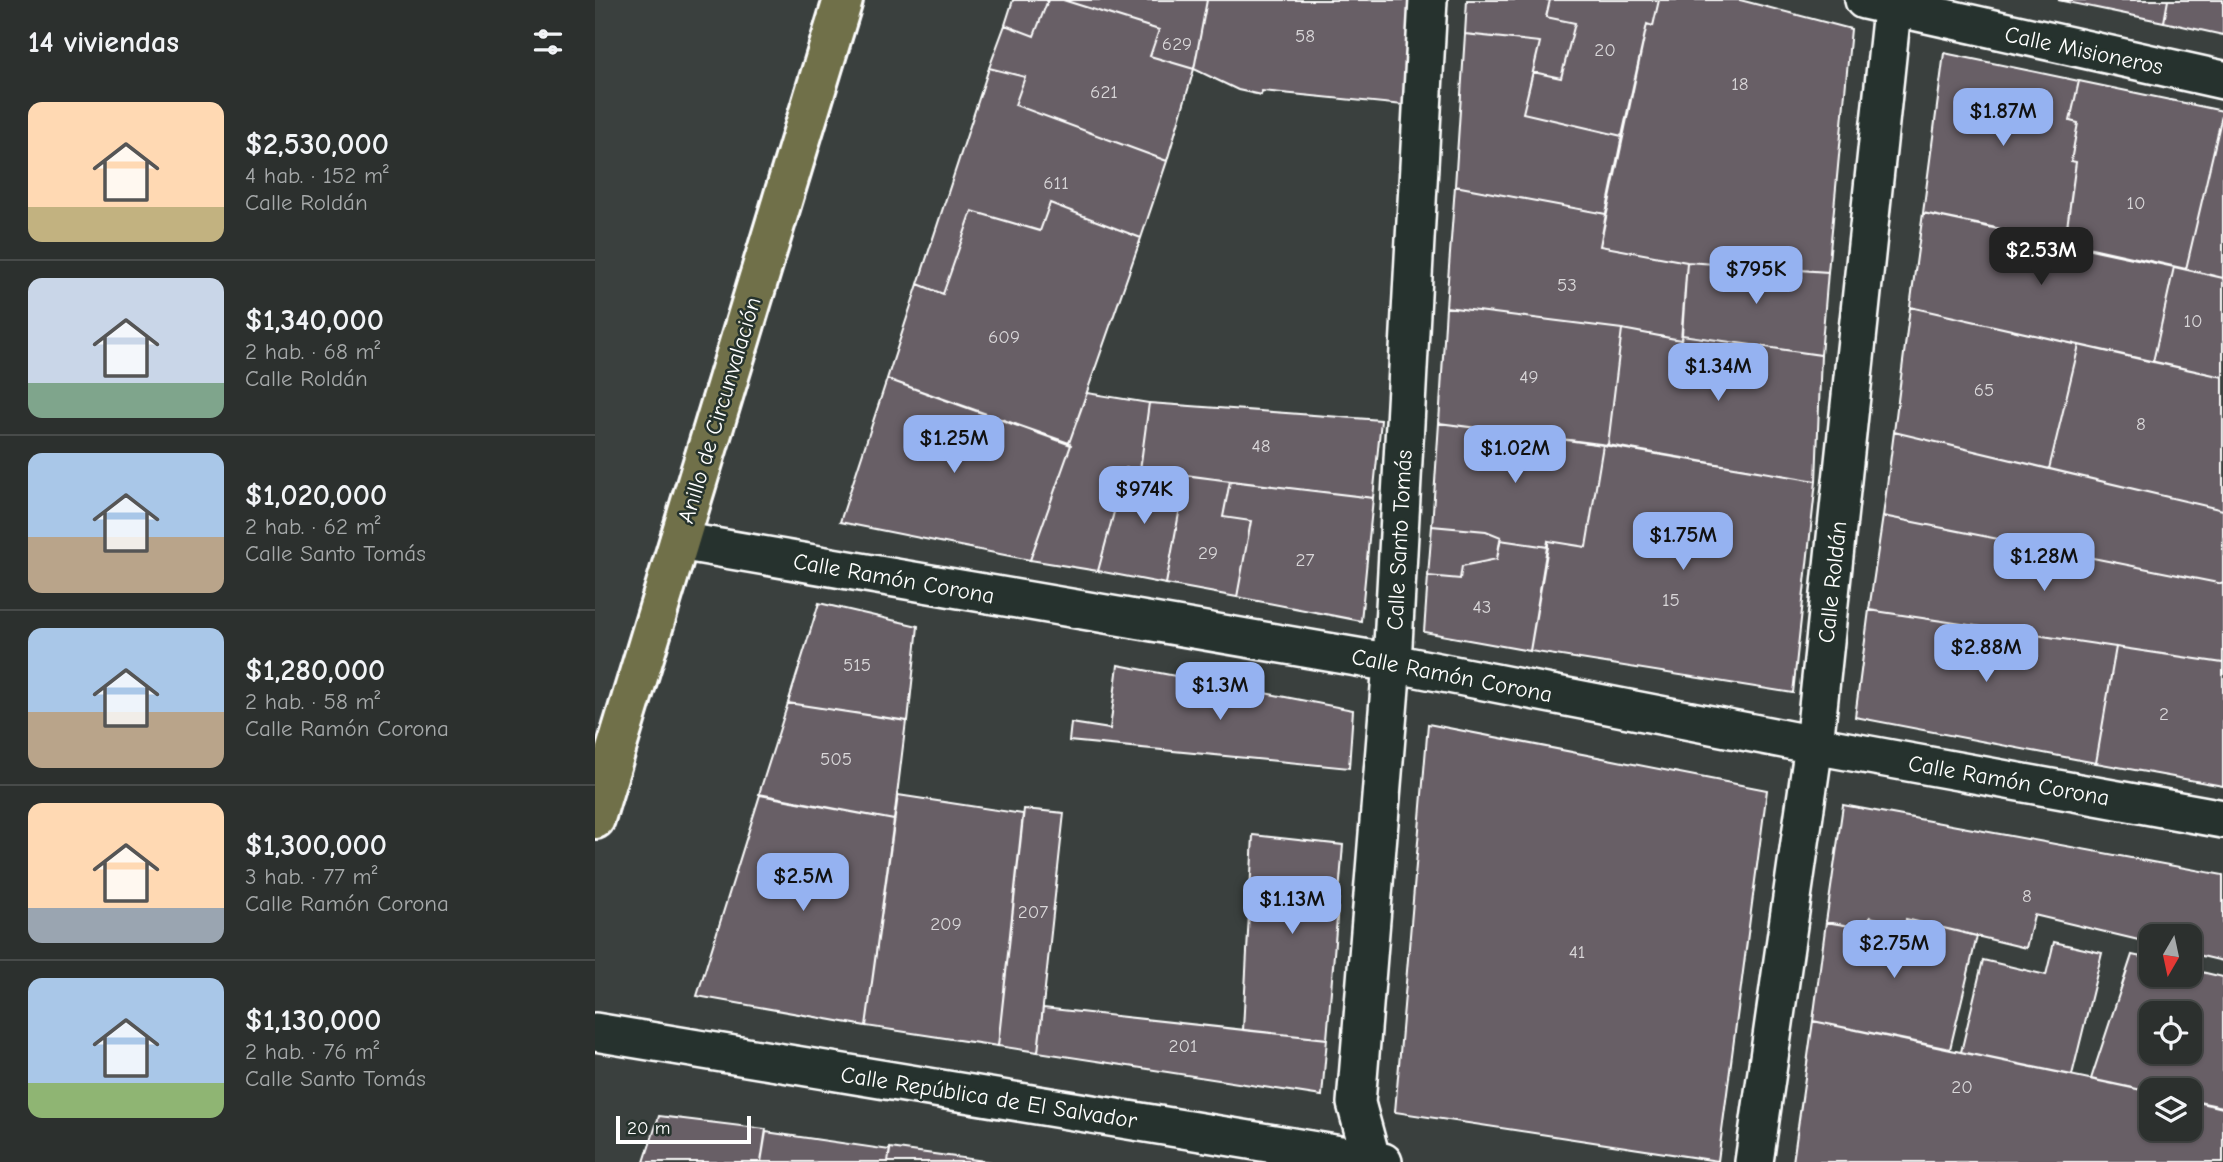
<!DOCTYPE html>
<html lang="es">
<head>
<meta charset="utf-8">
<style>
  :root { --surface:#2c302e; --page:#383c3a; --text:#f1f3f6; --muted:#a6a9aa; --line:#484b4a; --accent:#95b2f1 }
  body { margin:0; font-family:"Comic Neue",sans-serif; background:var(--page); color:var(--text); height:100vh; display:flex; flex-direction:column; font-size:26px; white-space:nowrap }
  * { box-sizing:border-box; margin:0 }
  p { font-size:23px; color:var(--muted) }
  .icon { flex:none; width:38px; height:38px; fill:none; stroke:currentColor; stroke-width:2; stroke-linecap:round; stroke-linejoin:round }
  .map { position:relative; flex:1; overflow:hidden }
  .panel { display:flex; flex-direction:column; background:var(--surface); width:595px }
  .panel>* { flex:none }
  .needle { width:46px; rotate:189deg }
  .controls { position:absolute; left:1544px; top:924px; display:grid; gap:14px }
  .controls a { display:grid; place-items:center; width:63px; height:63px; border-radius:14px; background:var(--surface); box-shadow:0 2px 5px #0004,0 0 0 2px var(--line); font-size:35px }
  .scale { position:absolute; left:21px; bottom:18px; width:135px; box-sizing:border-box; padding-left:7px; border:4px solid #fff; border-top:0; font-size:19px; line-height:24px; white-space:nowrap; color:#fff; -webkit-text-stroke:5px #26332d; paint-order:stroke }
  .price { position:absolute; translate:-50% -60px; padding:0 16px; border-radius:14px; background:var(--accent); color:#111; font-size:23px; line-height:46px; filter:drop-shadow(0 2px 4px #0008) }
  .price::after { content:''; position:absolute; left:50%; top:42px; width:21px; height:16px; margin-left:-10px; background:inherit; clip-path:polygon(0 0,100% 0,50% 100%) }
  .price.selected { background:#222; color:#fff }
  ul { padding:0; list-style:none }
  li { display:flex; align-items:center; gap:21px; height:175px; padding:0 28px }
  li+li { border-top:2px solid var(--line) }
  li span { display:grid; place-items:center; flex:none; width:196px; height:140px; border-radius:14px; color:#555 }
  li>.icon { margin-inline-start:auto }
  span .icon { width:84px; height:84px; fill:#fffc; stroke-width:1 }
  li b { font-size:30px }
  h2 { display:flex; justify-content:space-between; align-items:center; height:84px; padding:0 28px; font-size:30px }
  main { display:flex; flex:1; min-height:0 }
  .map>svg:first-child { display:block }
  .building { fill:#685f66; stroke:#fff; stroke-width:2; fill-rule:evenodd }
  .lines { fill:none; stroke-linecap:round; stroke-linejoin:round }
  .minor-casing { stroke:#fff; stroke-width:42 }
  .primary-casing { stroke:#fff; stroke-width:44 }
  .minor { stroke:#26332d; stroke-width:37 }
  .primary { stroke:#70704a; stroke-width:38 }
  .labels { text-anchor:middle; stroke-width:5; stroke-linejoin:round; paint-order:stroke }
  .number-label { font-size:19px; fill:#d9d7d9 }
  .street-label { font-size:23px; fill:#fff; stroke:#26332d }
</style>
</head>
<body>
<main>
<section class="panel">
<h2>14 viviendas<svg class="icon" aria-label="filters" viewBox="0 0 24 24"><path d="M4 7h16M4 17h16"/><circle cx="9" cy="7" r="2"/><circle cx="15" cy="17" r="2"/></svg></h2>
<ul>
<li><span style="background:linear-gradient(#ffd9b3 75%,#c2b280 0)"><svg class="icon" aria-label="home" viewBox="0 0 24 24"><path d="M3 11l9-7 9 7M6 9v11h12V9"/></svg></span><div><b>$2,530,000</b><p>4 hab. · 152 m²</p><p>Calle Roldán</p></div></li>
<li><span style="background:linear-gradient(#c9d6e8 75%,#7fa58c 0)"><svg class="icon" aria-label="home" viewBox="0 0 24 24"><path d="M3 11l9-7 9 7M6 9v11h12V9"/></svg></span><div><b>$1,340,000</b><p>2 hab. · 68 m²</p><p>Calle Roldán</p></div></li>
<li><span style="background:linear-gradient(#a9c7e8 60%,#b9a48a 0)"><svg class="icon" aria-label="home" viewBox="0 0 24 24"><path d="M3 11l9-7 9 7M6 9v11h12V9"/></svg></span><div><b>$1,020,000</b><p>2 hab. · 62 m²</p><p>Calle Santo Tomás</p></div></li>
<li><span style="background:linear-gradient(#a9c7e8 60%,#b9a48a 0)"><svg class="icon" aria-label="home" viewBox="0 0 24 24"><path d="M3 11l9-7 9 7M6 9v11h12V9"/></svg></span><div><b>$1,280,000</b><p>2 hab. · 58 m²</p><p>Calle Ramón Corona</p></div></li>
<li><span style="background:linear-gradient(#ffd9b3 75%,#9aa5b1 0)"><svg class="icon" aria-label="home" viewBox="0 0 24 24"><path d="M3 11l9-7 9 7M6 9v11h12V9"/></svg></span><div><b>$1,300,000</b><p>3 hab. · 77 m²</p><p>Calle Ramón Corona</p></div></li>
<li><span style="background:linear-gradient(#a9c7e8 75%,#8fb573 0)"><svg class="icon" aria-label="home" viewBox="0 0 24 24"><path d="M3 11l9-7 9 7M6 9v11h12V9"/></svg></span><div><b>$1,130,000</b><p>2 hab. · 76 m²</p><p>Calle Santo Tomás</p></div></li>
</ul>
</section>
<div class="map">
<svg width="1628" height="1162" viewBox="0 0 1628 1162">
  <rect width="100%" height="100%" fill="#3a403e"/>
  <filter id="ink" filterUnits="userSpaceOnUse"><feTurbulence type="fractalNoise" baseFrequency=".0143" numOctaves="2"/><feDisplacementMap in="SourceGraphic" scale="14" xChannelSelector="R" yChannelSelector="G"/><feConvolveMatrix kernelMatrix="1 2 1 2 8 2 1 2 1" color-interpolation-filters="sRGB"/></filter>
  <g filter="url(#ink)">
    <path class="building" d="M 418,0 L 453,0 L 439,36 L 410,25 Z
      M 453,0 L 468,0 L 564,30 L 555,56 L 599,69 L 572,161 L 420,105 L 430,77 L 394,68 L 410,25 L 439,36 Z
      M 468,0 L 612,0 L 599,69 L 555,56 L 564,30 Z
      M 612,0 L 817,0 L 808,105 L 667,91 L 666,95 L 643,90 L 599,69 Z
      M 872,0 L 955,0 L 951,17 L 980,23 L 966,78 L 938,72 L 945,42 L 870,34 Z
      M 955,0 L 1064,0 L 1058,26 L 1052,24 L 1027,136 L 928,113 L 938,72 L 966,78 L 980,23 L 951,17 Z
      M 1064,0 L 1145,0 L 1256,29 L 1233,272 L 1092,262 L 1005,246 L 1052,24 L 1058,26 Z
      M 1463,0 L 1573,0 L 1569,22 Z
      M 1573,0 L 1628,0 L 1628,35 L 1569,22 Z
      M 870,34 L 945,42 L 928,113 L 1027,136 L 1011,214 L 860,186 Z
      M 1349,53 L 1484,81 L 1475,121 L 1483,123 L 1476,161 L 1481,162 L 1470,242 L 1328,213 Z
      M 394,68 L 430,77 L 420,105 L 572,161 L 546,238 L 455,203 L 445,231 L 377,211 L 348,294 L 323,284 Z
      M 1484,81 L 1628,111 L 1591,269 L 1470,242 L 1481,162 L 1476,161 L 1483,123 L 1475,121 Z
      M 1628,111 L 1628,278 L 1591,269 Z
      M 860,186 L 1011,214 L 1005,246 L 1092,262 L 1086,340 L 1027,329 L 851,307 Z
      M 455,203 L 546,238 L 474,443 L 292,379 L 323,284 L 348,294 L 377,211 L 445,231 Z
      M 1328,213 L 1579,267 L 1558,362 L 1315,307 Z
      M 1092,262 L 1233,272 L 1226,355 L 1087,335 Z
      M 1579,267 L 1628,278 L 1628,377 L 1558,362 Z
      M 851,307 L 1027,329 L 1013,445 L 844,423 Z
      M 1315,307 L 1484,345 L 1454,469 L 1299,432 Z
      M 1027,329 L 1086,340 L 1087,335 L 1226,355 L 1221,481 L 1013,445 Z
      M 1484,345 L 1628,377 L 1628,510 L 1454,469 Z
      M 292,379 L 476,445 L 435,560 L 245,522 Z
      M 492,393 L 554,403 L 545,470 L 531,468 L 503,571 L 435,560 L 476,445 L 474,443 Z
      M 554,403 L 786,420 L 778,498 L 545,470 Z
      M 844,423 L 1008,445 L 991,547 L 953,541 L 953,547 L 905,540 L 906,537 L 891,531 L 837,526 Z
      M 1299,432 L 1628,510 L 1628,584 L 1288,516 Z
      M 1008,445 L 1221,481 L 1198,693 L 935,651 L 953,541 L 991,547 Z
      M 531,468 L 591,475 L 571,584 L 503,571 Z
      M 591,475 L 635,481 L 628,517 L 656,521 L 642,597 L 571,584 Z
      M 635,481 L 778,498 L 766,621 L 642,597 L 656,521 L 628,517 Z
      M 1288,516 L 1628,584 L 1628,663 L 1274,610 Z
      M 837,526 L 891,531 L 906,537 L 902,559 L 867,566 L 865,579 L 833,576 Z
      M 905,540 L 953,547 L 935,651 L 829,632 L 833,576 L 865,579 L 867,566 L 902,559 Z
      M 224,603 L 323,626 L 313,721 L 193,703 Z
      M 1274,610 L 1521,647 L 1501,763 L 1260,717 Z
      M 1521,647 L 1628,663 L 1628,786 L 1501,763 Z
      M 523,665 L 758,710 L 754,768 L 474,741 L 476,723 L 515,729 Z
      M 193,703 L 311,721 L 299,820 L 164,794 Z
      M 833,724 L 1172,790 L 1123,1161 L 800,1112 Z
      M 165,795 L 299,820 L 271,1026 L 102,996 Z
      M 303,795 L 428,814 L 403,1046 L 271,1026 Z
      M 1248,805 L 1628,875 L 1628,961 L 1594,953 L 1594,936 L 1556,936 L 1556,943 L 1439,915 L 1431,948 L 1311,919 L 1310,926 L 1275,917 L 1273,929 L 1231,922 Z
      M 429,809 L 469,813 L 443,1052 L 403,1046 Z
      M 658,835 L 748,845 L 732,1039 L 648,1030 Z
      M 1275,917 L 1310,926 L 1311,919 L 1382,936 L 1355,1049 L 1218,1021 L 1231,922 L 1273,929 Z
      M 1459,942 L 1507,953 L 1477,1075 L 1366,1052 L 1388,960 L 1451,975 Z
      M 1537,955 L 1556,959 L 1556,975 L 1594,975 L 1594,969 L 1628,977 L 1628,1107 L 1594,1100 L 1594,1090 L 1556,1092 L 1496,1079 ZM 1556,1013 L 1594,1013 L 1594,1052 L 1556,1052 Z
      M 448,1008 L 732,1039 L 727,1096 L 443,1052 Z
      M 1218,1021 L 1556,1092 L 1556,1129 L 1594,1129 L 1594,1100 L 1628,1108 L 1628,1162 L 1198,1162 Z
      M 64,1116 L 171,1129 L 166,1162 L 49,1162 Z
      M 171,1132 L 295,1150 L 293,1162 L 166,1162 Z
      M 295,1148 L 397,1162 L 293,1162 Z"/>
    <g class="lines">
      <g class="minor-casing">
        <path id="minor" d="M 1269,0 L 1628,80
          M 84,541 L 797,663 L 1219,745 L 1628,819
          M 0,1032 L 788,1162
          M 777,1162 L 761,1103 L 797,663 L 833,0
          M 1159,1162 L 1219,745 L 1298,0"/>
      </g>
      <g class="primary-casing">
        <path id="primary" d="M 0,819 L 248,0"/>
      </g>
      <use href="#minor" class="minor"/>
      <use href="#primary" class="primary"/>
    </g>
  </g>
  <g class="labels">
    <g class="number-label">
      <text x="710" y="42">58</text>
      <text x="582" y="50">629</text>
      <text x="1010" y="56">20</text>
      <text x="1145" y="90">18</text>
      <text x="509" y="98">621</text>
      <text x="461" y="189">611</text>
      <text x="1541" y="209">10</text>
      <text x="972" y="291">53</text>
      <text x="1598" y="327">10</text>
      <text x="409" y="343">609</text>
      <text x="934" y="383">49</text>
      <text x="1389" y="396">65</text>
      <text x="1546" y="430">8</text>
      <text x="666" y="452">48</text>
      <text x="613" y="559">29</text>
      <text x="710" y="566">27</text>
      <text x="1076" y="606">15</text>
      <text x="887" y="613">43</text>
      <text x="262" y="671">515</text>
      <text x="1569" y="720">2</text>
      <text x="241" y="765">505</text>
      <text x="1432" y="902">8</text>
      <text x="438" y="918">207</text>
      <text x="351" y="930">209</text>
      <text x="982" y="958">41</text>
      <text x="588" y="1052">201</text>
      <text x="1367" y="1093">20</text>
    </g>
    <g class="street-label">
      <text transform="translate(1489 50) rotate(12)" y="8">Calle Misioneros</text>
      <text transform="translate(124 410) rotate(-73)" y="8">Anillo de Circunvalación</text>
      <text transform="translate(804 540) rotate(-87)" y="8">Calle Santo Tomás</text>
      <text transform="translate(299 578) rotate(10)" y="8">Calle Ramón Corona</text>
      <text transform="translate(1237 582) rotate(-84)" y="8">Calle Roldán</text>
      <text transform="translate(857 675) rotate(11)" y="8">Calle Ramón Corona</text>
      <text transform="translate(1414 780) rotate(10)" y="8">Calle Ramón Corona</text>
      <text transform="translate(394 1097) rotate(9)" y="8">Calle República de El Salvador</text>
    </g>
  </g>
</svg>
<div class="controls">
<a><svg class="needle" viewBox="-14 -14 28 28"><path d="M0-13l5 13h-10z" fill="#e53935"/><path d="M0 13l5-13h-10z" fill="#a6a9aa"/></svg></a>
<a><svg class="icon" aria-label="locate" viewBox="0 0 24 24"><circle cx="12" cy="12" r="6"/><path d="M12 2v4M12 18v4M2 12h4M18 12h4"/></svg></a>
<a><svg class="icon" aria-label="layers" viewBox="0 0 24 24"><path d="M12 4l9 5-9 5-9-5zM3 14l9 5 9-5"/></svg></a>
</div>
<div class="scale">20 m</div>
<b class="price" style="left:1408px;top:148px">$1.87M</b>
<b class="price selected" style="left:1446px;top:287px">$2.53M</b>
<b class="price" style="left:1161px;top:306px">$795K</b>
<b class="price" style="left:1123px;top:403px">$1.34M</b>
<b class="price" style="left:359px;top:475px">$1.25M</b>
<b class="price" style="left:920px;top:485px">$1.02M</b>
<b class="price" style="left:549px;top:526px">$974K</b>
<b class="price" style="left:1088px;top:572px">$1.75M</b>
<b class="price" style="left:1449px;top:593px">$1.28M</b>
<b class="price" style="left:1391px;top:684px">$2.88M</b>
<b class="price" style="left:625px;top:722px">$1.3M</b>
<b class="price" style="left:208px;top:913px">$2.5M</b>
<b class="price" style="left:697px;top:936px">$1.13M</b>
<b class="price" style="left:1299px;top:980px">$2.75M</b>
</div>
</main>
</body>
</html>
